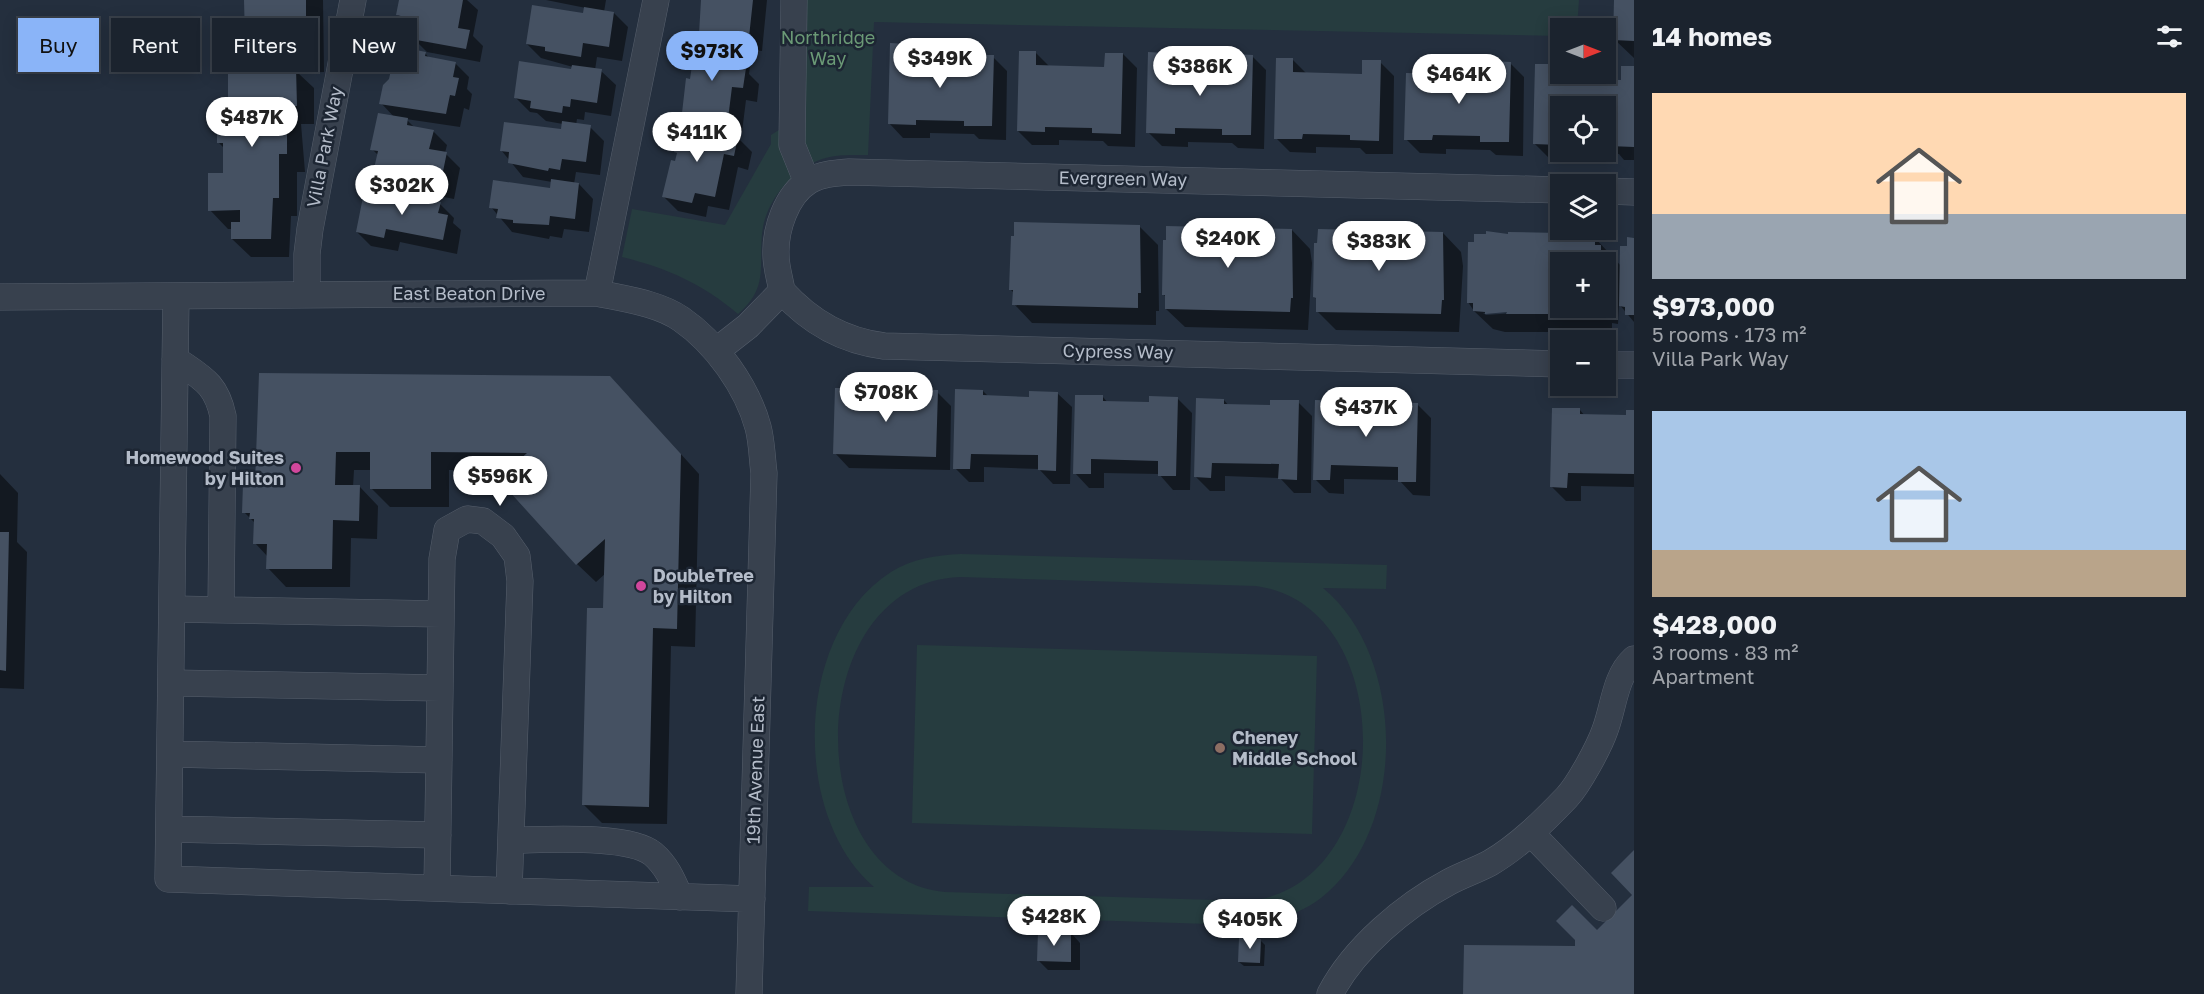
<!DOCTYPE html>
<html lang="en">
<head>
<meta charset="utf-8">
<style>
  :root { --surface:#1b232e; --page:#242b36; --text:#f1f3f6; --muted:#a0a4aa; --line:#39404a; --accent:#8ab4f8 }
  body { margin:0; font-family:"Golos Text",sans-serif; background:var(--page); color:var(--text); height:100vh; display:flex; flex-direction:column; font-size:22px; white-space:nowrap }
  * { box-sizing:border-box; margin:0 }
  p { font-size:20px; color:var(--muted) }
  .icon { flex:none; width:33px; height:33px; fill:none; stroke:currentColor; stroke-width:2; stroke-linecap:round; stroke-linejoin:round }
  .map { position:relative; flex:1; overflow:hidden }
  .details { display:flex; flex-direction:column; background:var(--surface); width:570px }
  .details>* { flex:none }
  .hud { position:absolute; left:18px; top:18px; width:570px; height:54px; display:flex; gap:12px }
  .needle { width:39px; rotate:90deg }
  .fabs { position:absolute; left:1550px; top:18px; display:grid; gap:12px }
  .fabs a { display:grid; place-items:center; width:66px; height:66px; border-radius:0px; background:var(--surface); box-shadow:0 3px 15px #0003,0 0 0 2px var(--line); font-size:30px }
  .price { position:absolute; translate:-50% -51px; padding:0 14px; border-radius:21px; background:#fff; color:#222; font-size:20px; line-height:39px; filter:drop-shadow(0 2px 3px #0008) }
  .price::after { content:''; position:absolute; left:50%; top:36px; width:18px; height:14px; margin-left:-9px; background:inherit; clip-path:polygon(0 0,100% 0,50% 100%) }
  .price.selected { background:var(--accent); color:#111 }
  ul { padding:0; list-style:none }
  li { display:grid; align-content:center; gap:12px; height:318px; padding:0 18px }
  li span { display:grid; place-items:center; height:186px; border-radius:0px; color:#555 }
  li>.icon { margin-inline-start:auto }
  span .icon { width:108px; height:108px; fill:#fffc; stroke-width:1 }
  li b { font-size:26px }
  h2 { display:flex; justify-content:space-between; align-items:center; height:72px; padding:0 18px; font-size:26px }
  .pill { padding:0 21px; border-radius:0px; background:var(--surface); box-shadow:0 3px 15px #0003,0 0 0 2px var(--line); font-size:21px; line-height:54px }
  .pill.selected { background:var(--accent); color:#111 }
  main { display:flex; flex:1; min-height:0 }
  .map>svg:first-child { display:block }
  .green { fill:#263c3f; fill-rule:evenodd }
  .shadow { fill:#0007; fill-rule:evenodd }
  .building { fill:#455162 }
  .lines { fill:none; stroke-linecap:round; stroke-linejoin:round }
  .minor-casing { stroke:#565f6c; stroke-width:27 }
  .minor { stroke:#38414e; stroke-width:26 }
  .hotel-dot { fill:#d1479c; stroke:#1d2633; stroke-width:2 }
  .education-dot { fill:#8d6e63; stroke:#1d2633; stroke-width:2 }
  .labels { text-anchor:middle; stroke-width:5; stroke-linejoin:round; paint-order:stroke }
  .park-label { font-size:18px; fill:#6b9a76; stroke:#1d2633 }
  .street-label { font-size:18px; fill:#b4bcc9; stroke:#1d2633 }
  .poi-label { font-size:18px; font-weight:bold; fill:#b4bcc9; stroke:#1d2633; text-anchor:start }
</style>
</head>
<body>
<main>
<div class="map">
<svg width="1634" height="994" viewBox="0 0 1634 994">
  <rect width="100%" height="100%" fill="#242f3e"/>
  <path class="green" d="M 784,0 L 1579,0 L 1577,28 L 1560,28 L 1560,36 L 874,22 L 868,155 C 852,155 836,154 822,159 C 791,170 765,202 762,234 C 759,269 768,288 738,314 C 703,284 667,268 622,257 L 632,209 L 725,225 L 771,144 L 771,135 L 782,128 Z
    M 961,554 L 1387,565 L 1386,589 L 1323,588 C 1407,657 1408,830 1321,898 C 1297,916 1269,923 1240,925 L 808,911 L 809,887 L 874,887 C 790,815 795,633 891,572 C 912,559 936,555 961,554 ZM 960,577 L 1256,586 C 1403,606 1397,887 1248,901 L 945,892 C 799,879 801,583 960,577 Z
    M 917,645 L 1317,656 L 1312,834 L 912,823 Z"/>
  <path class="shadow" d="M 246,0 L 323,0 L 324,72 L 298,73 L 314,88 L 314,124 L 301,124 L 305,172 L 297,172 L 297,216 L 291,216 L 289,257 L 251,257 L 232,239 L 232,229 L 228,229 L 210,210 L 225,174 L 224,148 L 219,143 L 230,111 L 252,71 L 235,55 L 246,40 Z
    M 400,0 L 467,0 L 478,10 L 473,36 L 483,46 L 480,62 L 427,52 L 413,38 L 415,29 L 397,15 Z
    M 546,0 L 606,0 L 604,12 L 614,13 L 628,27 L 622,61 L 597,57 L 595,70 L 601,71 L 616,85 L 611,116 L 585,112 L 584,120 L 577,119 L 576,125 L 590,127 L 604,141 L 600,175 L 576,172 L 574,184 L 579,184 L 593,199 L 589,232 L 564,229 L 562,238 L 550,236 L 549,239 L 512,232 L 491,207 L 551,189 L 552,182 L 523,177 L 501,150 L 562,130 L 563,124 L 546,121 L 537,113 L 530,112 L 515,97 L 573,70 L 573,67 L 541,58 L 527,44 L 584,15 L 586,8 Z
    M 704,0 L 767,0 L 762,51 L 733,49 L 750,66 L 749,74 L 759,84 L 757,102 L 746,100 L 742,132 L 697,127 L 683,112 L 692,80 L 716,49 L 701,33 Z
    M 1616,0 L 1634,0 L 1634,58 L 1615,40 Z
    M 907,45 L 921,60 L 977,61 L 993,57 L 1007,71 L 1006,140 L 979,139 L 974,134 L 930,133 L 930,138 L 903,138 L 889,123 Z
    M 1035,52 L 1050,67 L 1106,68 L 1123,54 L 1137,68 L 1135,147 L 1108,146 L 1103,141 L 1059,140 L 1059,145 L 1032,145 L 1018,131 Z
    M 425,53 L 430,59 L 455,63 L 469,77 L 467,89 L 472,94 L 469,110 L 464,108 L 460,127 L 406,119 L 415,128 L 433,131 L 447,145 L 445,153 L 460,168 L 454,199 L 389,186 L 375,172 L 378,155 L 372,149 L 395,118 L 381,103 Z
    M 1165,54 L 1179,68 L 1235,70 L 1252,56 L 1266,70 L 1264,149 L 1238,148 L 1232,143 L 1188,142 L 1188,147 L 1162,146 L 1148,132 Z
    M 1293,60 L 1307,74 L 1363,75 L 1380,62 L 1394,76 L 1393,154 L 1366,154 L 1360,148 L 1316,147 L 1316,153 L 1290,152 L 1276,138 Z
    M 1510,63 L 1524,77 L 1523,156 L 1496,155 L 1490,150 L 1446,149 L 1446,154 L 1420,153 L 1406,139 Z
    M 1552,65 L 1566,80 L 1622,81 L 1634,67 L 1634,160 L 1624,160 L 1619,154 L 1575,153 L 1575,158 L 1549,158 L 1534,143 ZM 1560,106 L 1605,106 L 1605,152 L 1560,152 Z
    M 738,138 L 752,152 L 748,170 L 738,167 L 729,210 L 708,206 L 706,217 L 678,211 L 664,197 L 676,163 L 678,154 L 675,152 Z
    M 440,204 L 454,218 L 453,223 L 461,230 L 457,254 L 400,242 L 398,251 L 371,246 L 357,232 Z
    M 1139,226 L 1158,245 L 1159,311 L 1156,311 L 1156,325 L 1032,323 L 1014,304 L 1014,293 L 1011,290 Z
    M 1292,230 L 1310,249 L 1312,263 L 1308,330 L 1185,327 L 1166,309 L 1166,297 L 1163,294 Z
    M 1443,233 L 1461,252 L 1463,266 L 1459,332 L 1336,330 L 1317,311 L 1318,300 L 1314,297 L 1319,245 Z
    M 1558,234 L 1561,237 L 1583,235 L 1595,238 L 1622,267 L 1628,247 L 1634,239 L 1634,322 L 1619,304 L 1618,324 L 1612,323 L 1612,332 L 1505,332 L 1493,329 L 1474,311 L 1468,302 L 1503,236 ZM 1560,262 L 1605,262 L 1605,308 L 1560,308 ZM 1514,310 L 1514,313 L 1486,315 L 1483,313 Z
    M 261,375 L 629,397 L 699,474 L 695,647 L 671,646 L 667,824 L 602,823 L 583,804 L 605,610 L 606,573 L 596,582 L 577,564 L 500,479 L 510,471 L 449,470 L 449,507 L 390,507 L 371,488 L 371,470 L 354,470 L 353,487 L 360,487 L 378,506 L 377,539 L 351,538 L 350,587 L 286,587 L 268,568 L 268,557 L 255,543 L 256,524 L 244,512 L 257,486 Z
    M 862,390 L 868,396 L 910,397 L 937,392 L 951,406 L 950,470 L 849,468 L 835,453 Z
    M 983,391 L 989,397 L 1030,398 L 1057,393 L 1072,407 L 1070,484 L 1053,484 L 1039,469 L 984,467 L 984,482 L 969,482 L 955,468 Z
    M 1103,397 L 1108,403 L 1151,404 L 1178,399 L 1192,413 L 1190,490 L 1173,490 L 1159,474 L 1104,473 L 1104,488 L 1089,488 L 1075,473 Z
    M 1224,400 L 1229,406 L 1271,407 L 1298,402 L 1312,416 L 1311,493 L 1294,493 L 1280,478 L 1225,476 L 1225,491 L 1210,491 L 1196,477 Z
    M 1343,402 L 1349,408 L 1390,409 L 1417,404 L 1431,418 L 1430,496 L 1413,495 L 1399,480 L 1344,479 L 1344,494 L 1329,493 L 1315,479 Z
    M 1580,410 L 1585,416 L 1627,417 L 1634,411 L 1634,487 L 1581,486 L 1581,501 L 1566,501 L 1552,487 Z
    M 0,474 L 18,493 L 17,542 L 27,552 L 24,689 L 0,688 Z
    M 1071,933 L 1080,943 L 1080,970 L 1048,970 L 1039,961 Z
    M 1261,941 L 1265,945 L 1264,966 L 1244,966 L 1239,962 Z"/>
  <path class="building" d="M 244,0 L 306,0 L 306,55 L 234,55 L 234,39 L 245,39 Z
    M 399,0 L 463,0 L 458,28 L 470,30 L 466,49 L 411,39 L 415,19 L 396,15 Z
    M 701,0 L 753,0 L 749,37 L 699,34 Z
    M 1614,0 L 1634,0 L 1634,41 L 1613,40 Z
    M 532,5 L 583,13 L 584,7 L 614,12 L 609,47 L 583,43 L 581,57 L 545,51 L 545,47 L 526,44 Z
    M 890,43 L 907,44 L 907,58 L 976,59 L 976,55 L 994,55 L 992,126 L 964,126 L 964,121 L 916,120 L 916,125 L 888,124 Z
    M 695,45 L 737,50 L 735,67 L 746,68 L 743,88 L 732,87 L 728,119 L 682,113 L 686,78 L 690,79 Z
    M 396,46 L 426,52 L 425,56 L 456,62 L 453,77 L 459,78 L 455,96 L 450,95 L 446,114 L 379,104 L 383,85 L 389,79 Z
    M 1019,51 L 1036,51 L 1036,65 L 1104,67 L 1105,53 L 1123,53 L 1121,134 L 1092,133 L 1092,128 L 1045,127 L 1045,132 L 1017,131 Z
    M 1148,52 L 1165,53 L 1165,67 L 1234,68 L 1234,54 L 1253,55 L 1251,135 L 1222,135 L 1222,129 L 1175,128 L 1175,134 L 1146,133 Z
    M 1276,58 L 1293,58 L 1293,72 L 1362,74 L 1362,60 L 1381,60 L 1379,141 L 1350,140 L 1350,135 L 1303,134 L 1302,139 L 1274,139 Z
    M 519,61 L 571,69 L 572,65 L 602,69 L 597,103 L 571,99 L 570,107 L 563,106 L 562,113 L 530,108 L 531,101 L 514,98 Z
    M 1492,61 L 1511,62 L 1509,142 L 1480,142 L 1480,136 L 1433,135 L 1432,140 L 1404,140 L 1406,73 L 1492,75 Z
    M 1535,64 L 1552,64 L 1552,78 L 1621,80 L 1621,66 L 1634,66 L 1634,147 L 1609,146 L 1609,141 L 1605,141 L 1605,106 L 1560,106 L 1560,145 L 1533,144 Z
    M 296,68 L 297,106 L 284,106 L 284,122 L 287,122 L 287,154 L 279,154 L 279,198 L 273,198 L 271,239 L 231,239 L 231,222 L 240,222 L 240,210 L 208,211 L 208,173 L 223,173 L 223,143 L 217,143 L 217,124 L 219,109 L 228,109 L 228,71 Z
    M 378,113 L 408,118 L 407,125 L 434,130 L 429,149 L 447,152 L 440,186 L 373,173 L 378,151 L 370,150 Z
    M 562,121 L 591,125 L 586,162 L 562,159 L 560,170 L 549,168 L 548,171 L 508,163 L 509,152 L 500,151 L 504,122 L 561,129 Z
    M 677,124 L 738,137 L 734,156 L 724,154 L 715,197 L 695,193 L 692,203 L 662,197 L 671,160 L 675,161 L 677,153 L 674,152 L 676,144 L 673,144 Z
    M 551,179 L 579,183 L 575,219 L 550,216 L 549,225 L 513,223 L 513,220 L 496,218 L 498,209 L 489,208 L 493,180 L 550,188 Z
    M 387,192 L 423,196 L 423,199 L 441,202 L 438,213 L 448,215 L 443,240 L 386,229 L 384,238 L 356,232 L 363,197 L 385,202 Z
    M 1014,222 L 1140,225 L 1141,293 L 1138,293 L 1138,308 L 1012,305 L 1013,290 L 1009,290 L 1011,236 L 1014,236 Z
    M 1166,226 L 1292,229 L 1293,298 L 1291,298 L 1290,312 L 1165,309 L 1165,295 L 1162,295 L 1163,240 L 1166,240 Z
    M 1318,229 L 1443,232 L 1444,300 L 1442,300 L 1441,314 L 1316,312 L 1316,298 L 1313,297 L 1314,243 L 1317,243 Z
    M 1486,231 L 1508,234 L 1508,232 L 1559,233 L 1559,236 L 1569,236 L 1569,233 L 1583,233 L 1583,236 L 1595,236 L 1595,245 L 1601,245 L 1601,262 L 1560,262 L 1560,308 L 1594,308 L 1594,314 L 1506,314 L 1507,312 L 1485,314 L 1485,312 L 1473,311 L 1473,303 L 1467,303 L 1468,242 L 1474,242 L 1474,234 L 1486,234 Z
    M 1627,237 L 1634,238 L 1634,315 L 1625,315 L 1625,307 L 1619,306 L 1620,246 L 1627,246 Z
    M 259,373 L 610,376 L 681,454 L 677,629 L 653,628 L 649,807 L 582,805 L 587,608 L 603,608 L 605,539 L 576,565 L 498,479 L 527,453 L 431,452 L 431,489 L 370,489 L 370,452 L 336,452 L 335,485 L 360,485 L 359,521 L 333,520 L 332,569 L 266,569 L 267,544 L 253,544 L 254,519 L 249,519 L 250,513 L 242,513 L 243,484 L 255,484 Z
    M 835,388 L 863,388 L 863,394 L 908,395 L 908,389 L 938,390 L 936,457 L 833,454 Z
    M 955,389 L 983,390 L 983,395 L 1029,397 L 1029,391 L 1058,392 L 1056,471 L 1038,470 L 1038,455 L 971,454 L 970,469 L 953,469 Z
    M 1075,395 L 1103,395 L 1103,401 L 1149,402 L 1149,396 L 1178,397 L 1176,476 L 1158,476 L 1158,461 L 1091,459 L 1091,474 L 1073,474 Z
    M 1196,398 L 1224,399 L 1224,404 L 1270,405 L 1270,400 L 1299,400 L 1297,480 L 1278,479 L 1279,464 L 1212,463 L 1211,478 L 1194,477 Z
    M 1315,400 L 1343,401 L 1343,407 L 1389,408 L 1389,402 L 1418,403 L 1416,482 L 1398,482 L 1398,467 L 1331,465 L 1330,480 L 1313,480 Z
    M 1552,408 L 1580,408 L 1580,414 L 1626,415 L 1626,410 L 1634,410 L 1634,474 L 1568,473 L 1567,488 L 1550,487 Z
    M 0,532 L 9,532 L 6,671 L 0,670 Z
    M 1634,850 L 1634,994 L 1463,994 L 1464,945 L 1575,946 L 1575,940 L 1556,921 L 1572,905 L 1597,930 L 1632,895 L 1611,873 Z
    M 1038,931 L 1071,932 L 1071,962 L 1037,961 Z
    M 1239,938 L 1261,939 L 1260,963 L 1238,962 Z"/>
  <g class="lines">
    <g class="minor-casing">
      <path id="minor" d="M 794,0 L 792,145 L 807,182
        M 1605,191 L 1634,192
        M 782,291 C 780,279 776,267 776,255 C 775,230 786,195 809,181 C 821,174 835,173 849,172 L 1560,190
        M 597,293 L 656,0
        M 307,294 L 307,254 L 310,229 L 353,0
        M 176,296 L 168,879 L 752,899
        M 0,297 L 597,293 C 624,299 658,303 681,319 C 716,343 747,387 758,427 C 762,442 762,458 764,473 L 749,994
        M 716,351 L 748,326 L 782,291 C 809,321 844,341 884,346 L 1560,364
        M 175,359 C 202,378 216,383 223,416 L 221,610
        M 1605,365 L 1634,365
        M 172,609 L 441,614
        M 171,683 L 440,688
        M 170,754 L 439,760
        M 169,829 L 438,835
        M 1531,833 L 1603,908
        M 511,840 C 544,840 629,834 653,854 C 667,866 673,881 680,897
        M 437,888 L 442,559 L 447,530 L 467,519 L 483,521 L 503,536 L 517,556 L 520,581 L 509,891
        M 1330,994 C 1354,948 1404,906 1449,882 C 1462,875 1477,870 1490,863 C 1519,846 1544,821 1567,797 C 1579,784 1599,747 1605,730 C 1614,706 1615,676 1634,659"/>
    </g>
    <use href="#minor" class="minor"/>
  </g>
  <g class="hotel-dot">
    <circle cx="296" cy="468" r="6"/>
    <circle cx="641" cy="586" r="6"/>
  </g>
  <circle class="education-dot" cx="1220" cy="748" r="6"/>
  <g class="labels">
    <g class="park-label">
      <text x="828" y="44">Northridge<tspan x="828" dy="21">Way</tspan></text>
    </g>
    <g class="street-label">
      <text transform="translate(325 147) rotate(-79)" y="6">Villa Park Way</text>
      <text transform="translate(1123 179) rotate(1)" y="6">Evergreen Way</text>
      <text x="469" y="300">East Beaton Drive</text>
      <text transform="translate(1118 352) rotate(1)" y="6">Cypress Way</text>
      <text transform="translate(756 770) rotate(-88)" y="6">19th Avenue East</text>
    </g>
    <g class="poi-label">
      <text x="284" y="464" text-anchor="end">Homewood Suites<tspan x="284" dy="21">by Hilton</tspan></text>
      <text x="653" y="582">DoubleTree<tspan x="653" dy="21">by Hilton</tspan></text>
      <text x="1232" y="744">Cheney<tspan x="1232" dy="21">Middle School</tspan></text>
    </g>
  </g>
</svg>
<div class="fabs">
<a><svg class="needle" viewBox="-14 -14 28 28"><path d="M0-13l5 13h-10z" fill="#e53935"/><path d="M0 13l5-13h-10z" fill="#a0a4aa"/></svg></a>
<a><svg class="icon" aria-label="locate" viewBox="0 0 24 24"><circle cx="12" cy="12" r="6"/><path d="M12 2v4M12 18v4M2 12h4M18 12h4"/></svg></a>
<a><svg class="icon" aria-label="layers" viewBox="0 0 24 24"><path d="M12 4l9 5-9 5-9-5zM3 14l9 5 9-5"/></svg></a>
<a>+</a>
<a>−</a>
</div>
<b class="price selected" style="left:712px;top:82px">$973K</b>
<b class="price" style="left:940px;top:89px">$349K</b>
<b class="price" style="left:1200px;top:97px">$386K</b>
<b class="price" style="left:1459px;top:105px">$464K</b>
<b class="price" style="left:252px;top:148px">$487K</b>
<b class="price" style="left:697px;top:163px">$411K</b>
<b class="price" style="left:402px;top:216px">$302K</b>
<b class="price" style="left:1228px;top:269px">$240K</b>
<b class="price" style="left:1379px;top:272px">$383K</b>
<b class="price" style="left:886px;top:423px">$708K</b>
<b class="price" style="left:1366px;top:438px">$437K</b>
<b class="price" style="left:500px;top:507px">$596K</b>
<b class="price" style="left:1054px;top:947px">$428K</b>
<b class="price" style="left:1250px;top:950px">$405K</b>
<div class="hud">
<a class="pill selected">Buy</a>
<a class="pill">Rent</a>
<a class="pill">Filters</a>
<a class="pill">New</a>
</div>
</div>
<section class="details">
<h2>14 homes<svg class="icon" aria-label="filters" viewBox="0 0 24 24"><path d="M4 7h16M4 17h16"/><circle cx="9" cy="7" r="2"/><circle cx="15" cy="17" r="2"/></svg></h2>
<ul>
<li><span style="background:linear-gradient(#ffd9b3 65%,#9aa5b1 0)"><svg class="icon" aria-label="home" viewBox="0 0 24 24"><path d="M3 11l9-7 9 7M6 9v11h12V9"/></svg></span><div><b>$973,000</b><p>5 rooms · 173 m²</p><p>Villa Park Way</p></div></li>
<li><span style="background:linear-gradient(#a9c7e8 75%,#b9a48a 0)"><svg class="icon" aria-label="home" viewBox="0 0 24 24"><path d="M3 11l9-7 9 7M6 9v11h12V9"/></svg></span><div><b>$428,000</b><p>3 rooms · 83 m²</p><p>Apartment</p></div></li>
</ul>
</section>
</main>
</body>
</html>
